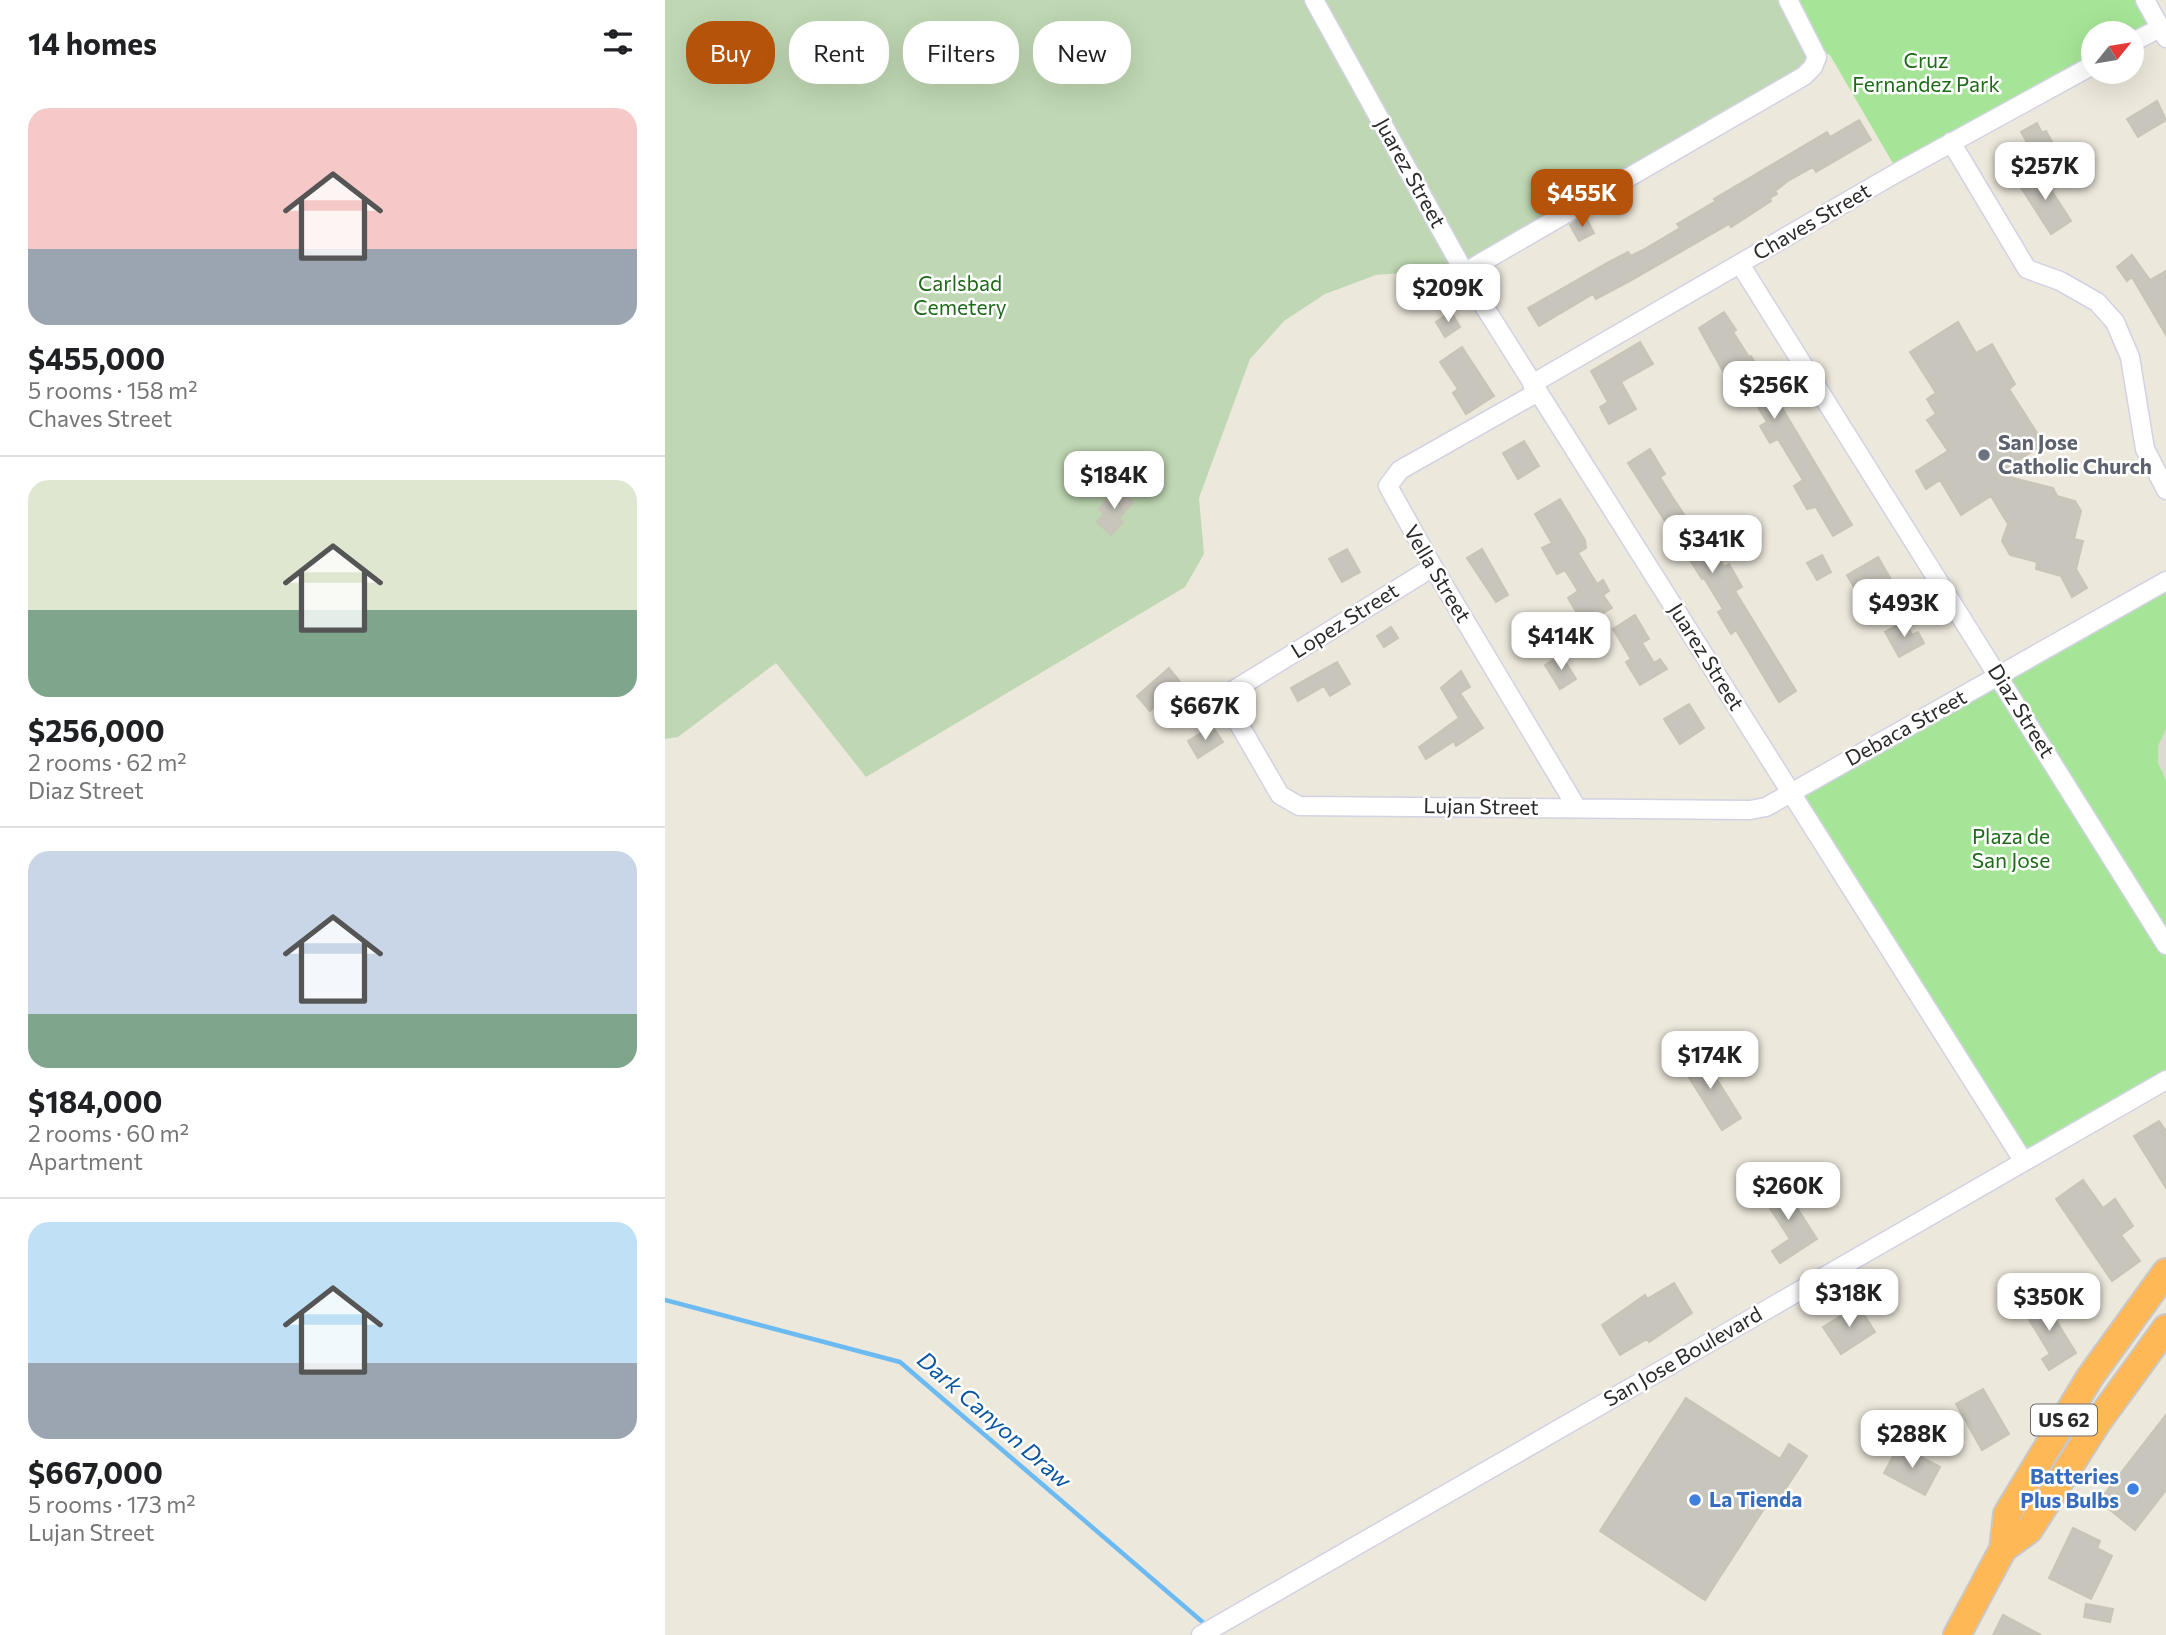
<!DOCTYPE html>
<html lang="en">
<head>
<meta charset="utf-8">
<style>
  :root { --surface:#fff; --page:#f2f2f2; --text:#202124; --muted:#757577; --line:#e0e0e0; --accent:#b45309 }
  body { margin:0; font-family:Commissioner,sans-serif; background:var(--page); color:var(--text); height:100vh; display:flex; flex-direction:column; font-size:26px; white-space:nowrap }
  * { box-sizing:border-box; margin:0 }
  p { font-size:23px; color:var(--muted) }
  .icon { flex:none; width:38px; height:38px; fill:none; stroke:currentColor; stroke-width:2; stroke-linecap:round; stroke-linejoin:round }
  .map { position:relative; flex:1; overflow:hidden }
  .drawer { display:flex; flex-direction:column; background:var(--surface); width:665px }
  .drawer>* { flex:none }
  .guide { position:absolute; left:21px; top:21px; width:665px; height:63px; display:flex; gap:14px }
  .needle { width:46px; rotate:60deg }
  .controls { position:absolute; left:1416px; top:21px; display:grid; gap:14px }
  .controls a { display:grid; place-items:center; width:63px; height:63px; border-radius:50%; background:var(--surface); box-shadow:0 7px 28px #0002; font-size:35px }
  .price { position:absolute; translate:-50% -60px; padding:0 16px; border-radius:14px; background:#fff; color:#222; font-size:23px; line-height:46px; filter:drop-shadow(0 2px 4px #0008) }
  .price::after { content:''; position:absolute; left:50%; top:42px; width:21px; height:16px; margin-left:-10px; background:inherit; clip-path:polygon(0 0,100% 0,50% 100%) }
  .price.active { background:var(--accent); color:#fff }
  ul { padding:0; list-style:none }
  li { display:grid; align-content:center; gap:14px; height:371px; padding:0 28px }
  li+li { border-top:2px solid var(--line) }
  li span { display:grid; place-items:center; height:217px; border-radius:21px; color:#555 }
  li>.icon { margin-inline-start:auto }
  span .icon { width:126px; height:126px; fill:#fffc; stroke-width:1 }
  li b { font-size:30px }
  h2 { display:flex; justify-content:space-between; align-items:center; height:84px; padding:0 28px; font-size:30px }
  .chip { padding:0 24px; border-radius:28px; background:var(--surface); box-shadow:0 7px 28px #0002; font-size:24px; line-height:63px }
  .chip.active { background:var(--accent); color:#fff }
  main { display:flex; flex:1; min-height:0 }
  .map>svg:first-child { display:block }
  .green { fill:#a6e597 }
  .cemetery { fill:#bfd7b3 }
  .plaza { fill:#dddad3 }
  .lines { fill:none; stroke-linecap:round; stroke-linejoin:round }
  .stream { stroke:#6cbaf2; stroke-width:4.5 }
  .building { fill:#c8c5bc; stroke:#c8c4b6; stroke-width:2 }
  .minor-casing { stroke:#d1d2e4; stroke-width:21 }
  .highway-casing { stroke:#c8c8c8; stroke-width:30 }
  .minor { stroke:#fff; stroke-width:18 }
  .highway { stroke:#ffb855; stroke-width:26 }
  .worship-dot { fill:#6b7280; stroke:#fff; stroke-width:2.5 }
  .shop-dot { fill:#3f7fe0; stroke:#fff; stroke-width:2.5 }
  .labels { text-anchor:middle; stroke-width:5; stroke-linejoin:round; paint-order:stroke }
  .shield { fill:#fff; stroke:#6a6a6a; stroke-width:2 }
  .shield-label { font-size:19px; font-weight:bold; fill:#2a2a2a }
  .park-label { font-size:21px; fill:#1d6a18; stroke:#fff }
  .street-label { font-size:21px; fill:#2a2a2a; stroke:#fff }
  .worship-label { font-size:21px; font-weight:bold; fill:#5b616d; stroke:#fff; text-anchor:start }
  .shop-label { font-size:21px; font-weight:bold; fill:#366cbe; stroke:#fff; text-anchor:end }
  .water-label { font-size:23px; font-style:italic; fill:#09559f; stroke:#fff }
</style>
</head>
<body>
<main>
<section class="drawer">
<h2>14 homes<svg class="icon" aria-label="filters" viewBox="0 0 24 24"><path d="M4 7h16M4 17h16"/><circle cx="9" cy="7" r="2"/><circle cx="15" cy="17" r="2"/></svg></h2>
<ul>
<li><span style="background:linear-gradient(#f6c9c9 65%,#9aa5b1 0)"><svg class="icon" aria-label="home" viewBox="0 0 24 24"><path d="M3 11l9-7 9 7M6 9v11h12V9"/></svg></span><div><b>$455,000</b><p>5 rooms · 158 m²</p><p>Chaves Street</p></div></li>
<li><span style="background:linear-gradient(#dfe7d0 60%,#7fa58c 0)"><svg class="icon" aria-label="home" viewBox="0 0 24 24"><path d="M3 11l9-7 9 7M6 9v11h12V9"/></svg></span><div><b>$256,000</b><p>2 rooms · 62 m²</p><p>Diaz Street</p></div></li>
<li><span style="background:linear-gradient(#c9d6e8 75%,#7fa58c 0)"><svg class="icon" aria-label="home" viewBox="0 0 24 24"><path d="M3 11l9-7 9 7M6 9v11h12V9"/></svg></span><div><b>$184,000</b><p>2 rooms · 60 m²</p><p>Apartment</p></div></li>
<li><span style="background:linear-gradient(#bfe0f5 65%,#9aa5b1 0)"><svg class="icon" aria-label="home" viewBox="0 0 24 24"><path d="M3 11l9-7 9 7M6 9v11h12V9"/></svg></span><div><b>$667,000</b><p>5 rooms · 173 m²</p><p>Lujan Street</p></div></li>
</ul>
</section>
<div class="map">
<svg width="1501" height="1635" viewBox="0 0 1501 1635">
  <rect width="100%" height="100%" fill="#ede8dc"/>
  <path class="green" d="M 1123,0 L 1480,0 L 1495,28 L 1466,33 L 1428,33 L 1428,65 L 1233,172 L 1165,55 L 1149,49 Z
    M 1501,581 L 1501,1080 L 1359,1162 L 1127,793 Z"/>
  <path class="cemetery" d="M 0,0 L 1123,0 L 1152,57 L 1115,87 L 783,281 L 749,272 L 711,275 L 660,294 L 619,321 L 585,359 L 534,498 L 539,554 L 520,587 L 201,777 L 111,663 L 13,737 L 0,739 Z"/>
  <path class="plaza" d="M 1501,729 L 1501,780 L 1493,763 L 1493,746 Z"/>
  <g class="lines">
    <path class="stream" d="M 0,1300 L 235,1362 L 541,1625"/>
  </g>
  <path class="building" d="M 1492,101 L 1501,120 L 1473,137 L 1462,119 Z
    M 1194,120 L 1206,140 L 1151,172 L 1148,167 L 1123,181 L 1110,191 L 1112,194 L 1105,198 L 1106,201 L 1066,227 L 1064,224 L 963,282 L 931,299 L 928,294 L 874,326 L 863,308 L 944,262 L 963,252 L 966,256 L 978,250 L 1015,228 L 1012,224 L 1051,201 L 1049,199 L 1162,132 L 1165,137 Z
    M 1372,123 L 1377,133 L 1381,131 L 1390,147 L 1371,158 L 1356,132 Z
    M 1374,171 L 1406,221 L 1386,234 L 1353,183 Z
    M 920,216 L 929,233 L 914,241 L 905,225 Z
    M 1467,255 L 1485,280 L 1501,271 L 1501,335 L 1467,277 L 1462,281 L 1452,267 Z
    M 786,312 L 795,327 L 780,337 L 771,322 Z
    M 1059,312 L 1071,330 L 1068,332 L 1084,357 L 1086,356 L 1187,525 L 1168,536 L 1151,507 L 1142,509 L 1129,486 L 1138,480 L 1113,439 L 1105,443 L 1095,426 L 1102,422 L 1078,383 L 1074,376 L 1064,382 L 1034,328 Z
    M 1293,322 L 1311,353 L 1327,344 L 1350,384 L 1344,389 L 1379,444 L 1332,474 L 1388,488 L 1392,496 L 1410,501 L 1416,511 L 1409,539 L 1418,541 L 1411,569 L 1422,588 L 1407,597 L 1396,576 L 1371,569 L 1372,562 L 1345,555 L 1337,541 L 1343,524 L 1326,496 L 1296,515 L 1275,480 L 1261,489 L 1251,471 L 1283,451 L 1262,420 L 1271,414 L 1262,399 L 1271,393 L 1245,352 Z
    M 975,342 L 988,364 L 956,382 L 971,409 L 944,424 L 935,407 L 943,402 L 926,371 Z
    M 797,347 L 829,396 L 801,414 L 788,393 L 793,389 L 775,362 Z
    M 859,441 L 874,466 L 853,479 L 838,453 Z
    M 985,449 L 1000,474 L 995,477 L 1008,498 L 1043,550 L 1048,547 L 1059,567 L 1064,564 L 1077,587 L 1070,591 L 1131,691 L 1114,702 L 1071,630 L 1066,634 L 1053,612 L 1058,609 L 1039,578 L 1037,579 L 963,463 Z
    M 453,489 L 468,502 L 454,518 L 458,522 L 446,535 L 432,522 L 439,514 L 434,509 Z
    M 895,499 L 920,540 L 921,548 L 913,553 L 932,584 L 938,580 L 944,591 L 938,595 L 947,608 L 930,618 L 925,611 L 915,618 L 903,598 L 913,591 L 900,570 L 892,574 L 877,548 L 887,543 L 870,514 Z
    M 682,549 L 695,572 L 677,582 L 664,559 Z
    M 817,549 L 843,595 L 831,602 L 802,558 Z
    M 1157,555 L 1166,572 L 1152,580 L 1142,563 Z
    M 1213,557 L 1228,583 L 1197,601 L 1182,575 Z
    M 970,615 L 984,639 L 977,643 L 989,663 L 995,659 L 1002,669 L 975,685 L 961,662 L 966,659 L 948,629 Z
    M 1240,621 L 1247,635 L 1253,632 L 1259,643 L 1234,657 L 1220,632 Z
    M 726,627 L 733,638 L 719,647 L 712,636 Z
    M 896,655 L 911,679 L 895,689 L 880,665 Z
    M 672,662 L 685,684 L 665,696 L 659,686 L 633,701 L 626,688 Z
    M 504,668 L 516,683 L 485,711 L 472,696 Z
    M 796,671 L 805,687 L 795,693 L 818,728 L 791,746 L 789,741 L 761,759 L 754,747 L 794,718 L 776,688 Z
    M 1024,704 L 1039,728 L 1015,744 L 999,719 Z
    M 547,726 L 558,742 L 533,758 L 523,741 Z
    M 1034,1051 L 1076,1118 L 1057,1130 L 1015,1063 Z
    M 1494,1121 L 1501,1131 L 1501,1188 L 1469,1136 Z
    M 1114,1180 L 1152,1239 L 1115,1263 L 1107,1251 L 1125,1239 L 1095,1193 Z
    M 1418,1180 L 1438,1208 L 1450,1199 L 1468,1226 L 1456,1235 L 1475,1261 L 1447,1281 L 1391,1199 Z
    M 1009,1283 L 1027,1313 L 984,1342 L 982,1339 L 955,1355 L 937,1325 L 980,1295 L 982,1299 Z
    M 1376,1296 L 1411,1353 L 1384,1370 L 1377,1359 L 1385,1354 L 1357,1308 Z
    M 1193,1305 L 1210,1332 L 1176,1354 L 1158,1327 Z
    M 1318,1389 L 1344,1434 L 1317,1450 L 1291,1404 Z
    M 1021,1398 L 1115,1459 L 1124,1444 L 1142,1456 L 1112,1502 L 1106,1498 L 1040,1600 L 935,1531 Z
    M 1501,1415 L 1501,1490 L 1470,1530 L 1434,1501 Z
    M 1234,1445 L 1275,1467 L 1260,1495 L 1219,1473 Z
    M 1408,1528 L 1435,1541 L 1432,1548 L 1447,1556 L 1426,1599 L 1384,1578 Z
    M 1421,1604 L 1448,1609 L 1445,1622 L 1419,1617 Z
    M 1338,1615 L 1376,1635 L 1328,1635 Z"/>
  <g class="lines">
    <g class="minor-casing">
      <path id="minor" d="M 649,0 L 812,295 L 1359,1162
        M 1480,0 L 1501,38
        M 1466,43 L 1495,28
        M 1286,142 L 1362,269 L 1395,281 L 1432,302 L 1450,322 L 1465,357 L 1480,449 L 1501,490
        M 1075,264 L 1501,945
        M 800,272 L 1139,76 L 1148,67 L 1152,57 L 1123,0
        M 867,384 L 1233,172 L 1428,65
        M 873,392 L 735,470 L 723,486 L 768,567 L 912,808
        M 768,567 L 569,690 L 560,700 L 615,795 L 634,806 L 1085,810 L 1101,807 L 1501,581
        M 536,1635 L 1501,1080"/>
    </g>
    <g class="highway-casing">
      <path id="highway" d="M 1338,1549 L 1364,1530 L 1432,1423 L 1501,1328
        M 1292,1635 L 1338,1549 L 1342,1514 L 1425,1377 L 1501,1272"/>
    </g>
    <use href="#minor" class="minor"/>
    <use href="#highway" class="highway"/>
  </g>
  <circle class="worship-dot" cx="1319" cy="455" r="7"/>
  <g class="shop-dot">
    <circle cx="1468" cy="1489" r="7"/>
    <circle cx="1030" cy="1500" r="7"/>
  </g>
  <g class="labels">
    <rect class="shield" x="1366" y="1404.5" width="66" height="31" rx="5"/>
    <g class="shield-label">
      <text x="1399" y="1427">US 62</text>
    </g>
    <g class="park-label">
      <text x="1261" y="68">Cruz<tspan x="1261" dy="24">Fernandez Park</tspan></text>
      <text x="295" y="291">Carlsbad<tspan x="295" dy="24">Cemetery</tspan></text>
      <text x="1346" y="844">Plaza de<tspan x="1346" dy="24">San Jose</tspan></text>
    </g>
    <g class="street-label">
      <text transform="translate(745 173) rotate(61)" y="7">Juarez Street</text>
      <text transform="translate(1147 222) rotate(-30)" y="7">Chaves Street</text>
      <text transform="translate(772 574) rotate(59)" y="7">Vella Street</text>
      <text transform="translate(680 621) rotate(-32)" y="7">Lopez Street</text>
      <text transform="translate(1041 657) rotate(58)" y="7">Juarez Street</text>
      <text transform="translate(1356 711) rotate(58)" y="7">Diaz Street</text>
      <text transform="translate(1241 728) rotate(-29)" y="7">Debaca Street</text>
      <text transform="translate(816 807) rotate(1)" y="7">Lujan Street</text>
      <text transform="translate(1018 1357) rotate(-30)" y="7">San Jose Boulevard</text>
    </g>
    <g class="worship-label">
      <text x="1333" y="450">San Jose<tspan x="1333" dy="24">Catholic Church</tspan></text>
    </g>
    <g class="shop-label">
      <text x="1454" y="1484">Batteries<tspan x="1454" dy="24">Plus Bulbs</tspan></text>
      <text x="1044" y="1507" text-anchor="start">La Tienda</text>
    </g>
    <g class="water-label">
      <text transform="translate(329 1420) rotate(41)" y="8">Dark Canyon Draw</text>
    </g>
  </g>
</svg>
<div class="controls">
<a><svg class="needle" viewBox="-14 -14 28 28"><path d="M0-13l5 13h-10z" fill="#e53935"/><path d="M0 13l5-13h-10z" fill="#757577"/></svg></a>
</div>
<b class="price" style="left:1380px;top:202px">$257K</b>
<b class="price active" style="left:917px;top:229px">$455K</b>
<b class="price" style="left:783px;top:324px">$209K</b>
<b class="price" style="left:1109px;top:421px">$256K</b>
<b class="price" style="left:449px;top:511px">$184K</b>
<b class="price" style="left:1047px;top:575px">$341K</b>
<b class="price" style="left:1239px;top:639px">$493K</b>
<b class="price" style="left:896px;top:672px">$414K</b>
<b class="price" style="left:540px;top:742px">$667K</b>
<b class="price" style="left:1045px;top:1091px">$174K</b>
<b class="price" style="left:1123px;top:1222px">$260K</b>
<b class="price" style="left:1184px;top:1329px">$318K</b>
<b class="price" style="left:1384px;top:1333px">$350K</b>
<b class="price" style="left:1247px;top:1470px">$288K</b>
<div class="guide">
<a class="chip active">Buy</a>
<a class="chip">Rent</a>
<a class="chip">Filters</a>
<a class="chip">New</a>
</div>
</div>
</main>
</body>
</html>
